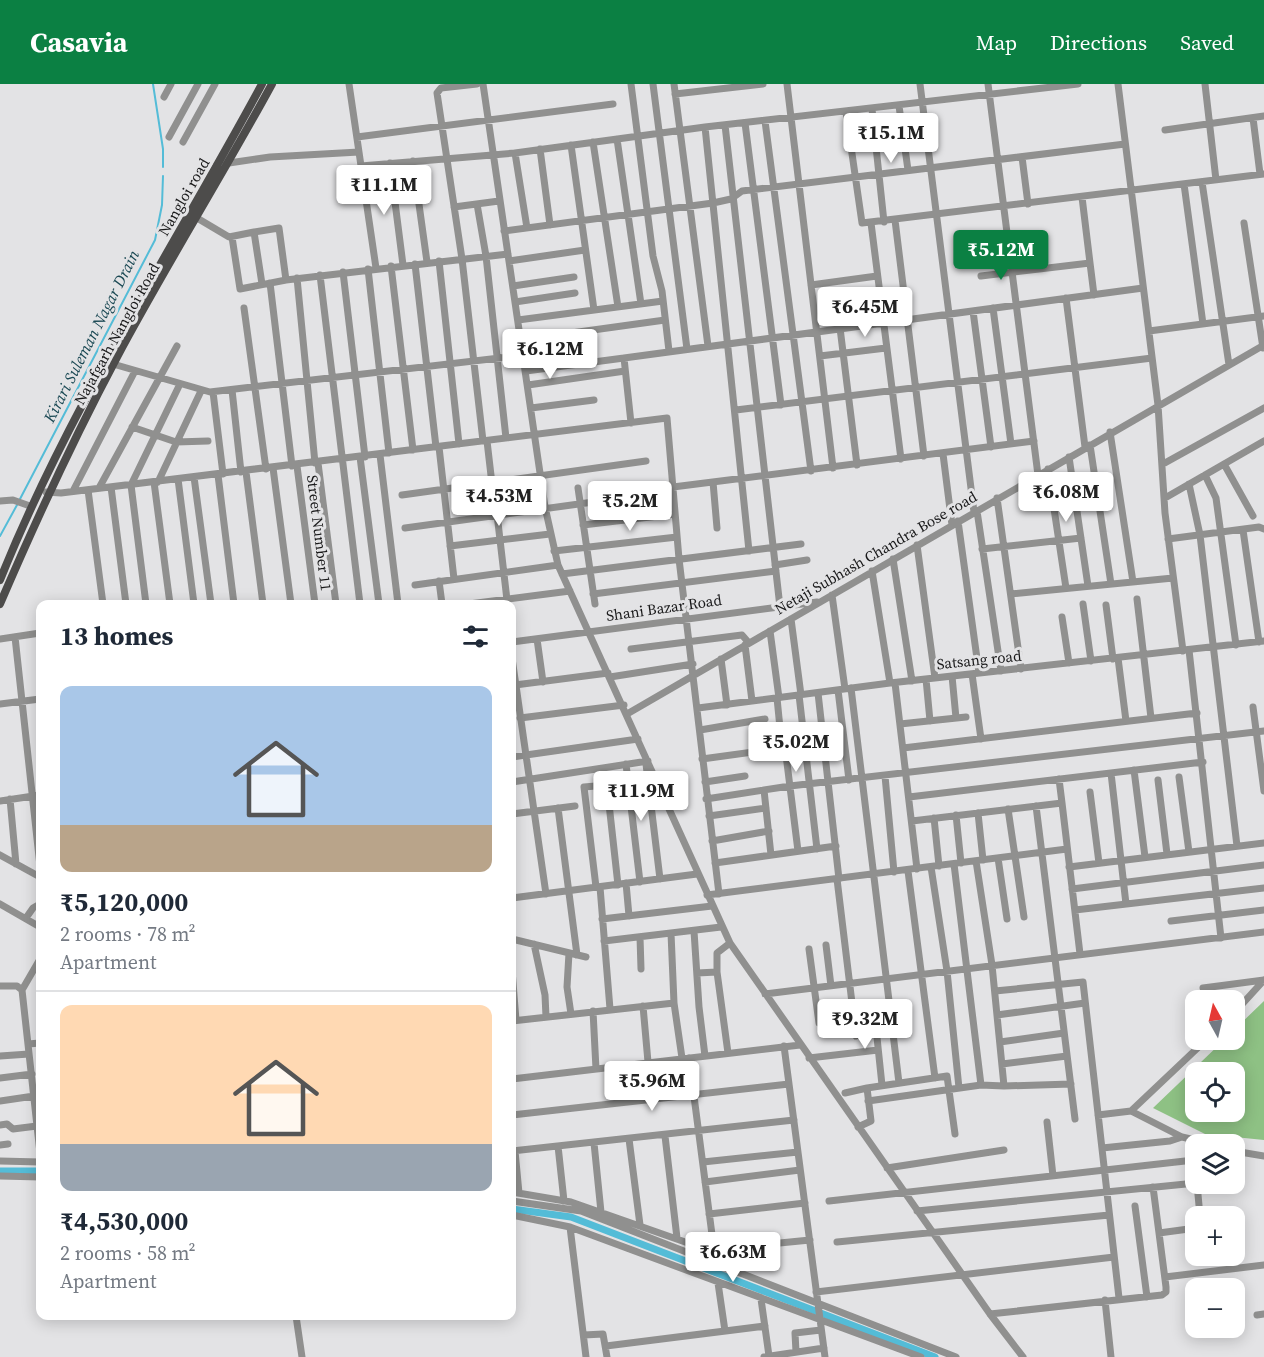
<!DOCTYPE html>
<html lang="en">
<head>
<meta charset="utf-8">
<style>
  :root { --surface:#fff; --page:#f6f6f7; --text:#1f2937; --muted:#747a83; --line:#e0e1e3; --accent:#0b8043 }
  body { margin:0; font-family:"Source Serif 4",serif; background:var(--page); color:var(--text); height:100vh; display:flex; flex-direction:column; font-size:22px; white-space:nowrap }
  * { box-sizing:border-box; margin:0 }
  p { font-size:20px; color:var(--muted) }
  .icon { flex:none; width:33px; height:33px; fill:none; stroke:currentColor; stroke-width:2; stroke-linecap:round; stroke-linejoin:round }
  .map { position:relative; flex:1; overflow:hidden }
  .panel { position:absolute; left:36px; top:516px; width:480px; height:720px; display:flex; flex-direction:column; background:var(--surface); border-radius:12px; box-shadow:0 3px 15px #0003 }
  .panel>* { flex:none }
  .needle { width:39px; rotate:352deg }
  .tools { position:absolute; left:1185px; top:906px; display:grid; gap:12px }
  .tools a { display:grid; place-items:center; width:60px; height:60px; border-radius:12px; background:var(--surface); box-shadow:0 3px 15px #0003; font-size:30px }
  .price { position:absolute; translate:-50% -51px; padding:0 14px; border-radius:6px; background:#fff; color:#222; font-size:20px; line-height:39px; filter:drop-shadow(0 2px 3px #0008) }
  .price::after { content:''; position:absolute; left:50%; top:36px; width:18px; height:14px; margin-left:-9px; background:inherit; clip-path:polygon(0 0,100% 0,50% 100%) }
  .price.on { background:var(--accent); color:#fff }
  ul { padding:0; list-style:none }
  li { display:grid; align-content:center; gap:12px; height:318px; padding:0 24px }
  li+li { border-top:2px solid var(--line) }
  li span { display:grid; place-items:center; height:186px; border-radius:12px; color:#555 }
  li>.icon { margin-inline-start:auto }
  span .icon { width:108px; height:108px; fill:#fffc; stroke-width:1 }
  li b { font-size:26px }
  h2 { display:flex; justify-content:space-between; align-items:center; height:72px; padding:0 24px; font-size:26px }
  header { display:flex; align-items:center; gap:36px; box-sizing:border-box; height:84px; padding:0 30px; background:var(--accent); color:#fff }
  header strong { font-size:28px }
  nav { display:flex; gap:33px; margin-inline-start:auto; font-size:21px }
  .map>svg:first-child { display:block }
  .park { fill:#8ec184; fill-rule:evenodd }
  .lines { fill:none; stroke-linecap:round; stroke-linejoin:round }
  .stream { stroke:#54bcd7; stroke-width:2 }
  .canal { stroke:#54bcd7; stroke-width:7 }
  .minor { stroke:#90908f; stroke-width:7 }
  .major { stroke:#4d4c4b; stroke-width:8 }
  .labels { text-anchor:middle; stroke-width:6; stroke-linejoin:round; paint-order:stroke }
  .street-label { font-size:15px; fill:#19191a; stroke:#e3e3e5 }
  .water-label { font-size:16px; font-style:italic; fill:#1a4853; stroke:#e3e3e5 }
</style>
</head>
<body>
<header>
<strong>Casavia</strong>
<nav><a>Map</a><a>Directions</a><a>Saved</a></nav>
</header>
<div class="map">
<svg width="1264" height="1273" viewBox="0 0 1264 1273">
  <rect width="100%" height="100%" fill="#e3e3e5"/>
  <path class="park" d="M 1264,917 L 1264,1056 L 1205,1050 L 1153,1024 L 1224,956 L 1234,956 L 1235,945 ZM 1196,988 L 1234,988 L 1234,1028 L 1196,1028 Z"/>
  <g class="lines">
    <path class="stream" d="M 153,0 L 163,65 L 163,83
      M 20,415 L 155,156 L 162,121 L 163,92
      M 0,452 L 17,421"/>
    <path class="canal" d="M 0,1087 L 40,1087
      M 512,1125 L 571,1133 L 935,1273"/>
    <path class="minor" d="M 349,0 L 376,184
      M 477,0 L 441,4 L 437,9 L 462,175 L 483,357
      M 483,0 L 545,423 L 558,481 L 730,859 L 990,1230 L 1023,1273
      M 631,0 L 653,172 L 662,207 L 669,267
      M 653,0 L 687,265
      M 674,0 L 708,262
      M 787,0 L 833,384
      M 920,0 L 974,428
      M 988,0 L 1038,391
      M 1118,0 L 1158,321 L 1165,429 L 1183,567
      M 1205,0 L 1216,96
      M 675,10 L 763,0
      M 164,13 L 171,0
      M 899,22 L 908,86
      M 872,25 L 884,138
      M 846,28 L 862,139 L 1264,90
      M 1253,34 L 1260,90
      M 765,37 L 811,387
      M 745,39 L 781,321
      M 725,41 L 780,523
      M 705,43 L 749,467
      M 1165,46 L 1264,32
      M 169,53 L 198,0
      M 357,53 L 613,20
      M 617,55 L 641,220
      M 183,58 L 215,0
      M 593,58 L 618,223
      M 571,61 L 594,226
      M 540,65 L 550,141
      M 515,69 L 527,144
      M 1022,73 L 1028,120
      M 413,77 L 427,178
      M 229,79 L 270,73 L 359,68
      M 390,79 L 403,181
      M 361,82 L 515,69 L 705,43 L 1078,0
      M 1202,98 L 1229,281
      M 1184,100 L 1203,240
      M 477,120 L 486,172 L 506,354
      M 454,123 L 499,117
      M 197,134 L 229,153 L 254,148 L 262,200
      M 895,136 L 924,372
      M 871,139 L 901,375
      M 1244,139 L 1263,264
      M 504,147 L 713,119 L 731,115 L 742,107 L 1125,60
      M 254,148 L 279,144 L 286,196
      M 232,153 L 240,205 L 286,196 L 508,170
      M 439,177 L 459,360
      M 509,177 L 585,166
      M 1090,179 L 1094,211
      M 415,180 L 436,363
      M 391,182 L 413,366
      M 368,185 L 389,369
      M 343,188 L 365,373
      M 320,191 L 360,520
      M 981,192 L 1090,179 L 1082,113
      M 297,194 L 315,379
      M 270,199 L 292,382
      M 811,201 L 877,192
      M 513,202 L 574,193
      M 1066,214 L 1085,363
      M 515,218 L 575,209
      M 244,224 L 266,385
      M 993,224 L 1011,360
      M 973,227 L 991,363
      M 518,236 L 663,217
      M 840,244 L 857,381
      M 1149,247 L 1264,232
      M 568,249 L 571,281 L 624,274
      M 521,256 L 665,236
      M 820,272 L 886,264
      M 113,280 L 210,308 L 524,271
      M 526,287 L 571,281
      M 528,301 L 625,287
      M 232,306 L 241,388
      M 213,308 L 223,390
      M 531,324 L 594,316
      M 736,326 L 1152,274
      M 631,339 L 624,274 L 1143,204
      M 132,343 L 176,358 L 208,357
      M 1110,348 L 1133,498
      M 487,357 L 492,400
      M 1090,361 L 1111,500
      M 439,363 L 454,495
      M 943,370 L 952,441
      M 380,371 L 398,520
      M 360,373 L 379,520
      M 1069,373 L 1088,502
      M 318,379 L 336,520
      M 1163,380 L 1264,324
      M 1224,380 L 1253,432
      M 297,382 L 315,520
      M 273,384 L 291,520
      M 1048,385 L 1066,504
      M 246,388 L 263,520
      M 218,391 L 234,520
      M 1205,391 L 1216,414 L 1236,561
      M 194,393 L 211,520
      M 178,395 L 194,520
      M 154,398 L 170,520
      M 158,398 L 201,307
      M 713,398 L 717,444
      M 1189,400 L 1200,451 L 1237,762
      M 111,403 L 126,520
      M 673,403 L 1034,357
      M 99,404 L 177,262
      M 578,404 L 595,520
      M 88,406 L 103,520
      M 73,407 L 135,287
      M 46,408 L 61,409 L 667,334 L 679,475 L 719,810
      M 402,411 L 646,377
      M 997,414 L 1021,585
      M 1165,414 L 1264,357
      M 0,417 L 13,416 L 30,422
      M 977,427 L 1001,587
      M 497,430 L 507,516
      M 958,437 L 979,589
      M 583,441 L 675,430
      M 405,444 L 673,407
      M 1243,446 L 1259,558
      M 1168,455 L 1259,443 L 1264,445
      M 917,461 L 935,594
      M 450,462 L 550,450
      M 982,465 L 1081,454
      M 554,467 L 677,453
      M 893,475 L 912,597
      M 775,481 L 807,476
      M 872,487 L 890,599
      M 562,490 L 801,460
      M 439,497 L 442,520
      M 415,501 L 558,481
      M 593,510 L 776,487
      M 1011,510 L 1173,494
      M 832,511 L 845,605
      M 1137,515 L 1151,634
      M 146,520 L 131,401 L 179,302
      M 469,520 L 570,507
      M 1083,520 L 1091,577
      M 1106,521 L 1113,575
      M 1062,533 L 1069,579
      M 791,535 L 801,611
      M 770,547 L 779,614
      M 15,553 L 40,782
      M 0,555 L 40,549
      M 537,555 L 543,598
      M 512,558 L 817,518
      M 745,561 L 752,617
      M 631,565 L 742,551 L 749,559
      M 1189,566 L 1221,854
      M 512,574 L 546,810
      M 1118,574 L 1126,637
      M 721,575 L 727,621
      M 972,590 L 981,655
      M 952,592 L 956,634
      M 610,593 L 693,580
      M 926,595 L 930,637
      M 895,599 L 917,785
      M 515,601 L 608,589
      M 851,604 L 899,999
      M 838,606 L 849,696
      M 818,609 L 839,795
      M 799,611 L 817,765
      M 777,614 L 782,664
      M 0,620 L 40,615
      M 1253,623 L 1264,707
      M 698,624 L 890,599 L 1264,557
      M 627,630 L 1264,261
      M 520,634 L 624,621
      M 900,640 L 966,633
      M 700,646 L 765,635
      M 785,663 L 798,767
      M 903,664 L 1197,629
      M 512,673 L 638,655
      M 702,675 L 805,661
      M 626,680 L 640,798
      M 646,680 L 660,795
      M 605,684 L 618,801
      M 1134,686 L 1145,773
      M 1111,689 L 1126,820
      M 885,692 L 894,788
      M 1179,693 L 1189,768
      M 1059,695 L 1062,719
      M 1158,696 L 1167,770
      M 512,698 L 648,677
      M 705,698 L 745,692
      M 764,706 L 771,771
      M 1090,708 L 1099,779
      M 909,713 L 1203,678
      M 10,715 L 16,780
      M 706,715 L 790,702 L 1264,647
      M 0,717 L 40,711
      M 1036,722 L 1075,1035
      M 558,724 L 577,871
      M 1008,725 L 1024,833
      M 978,729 L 983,776
      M 512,730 L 575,722
      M 956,731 L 961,779
      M 709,732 L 766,724
      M 934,734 L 939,782
      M 912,737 L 1062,719 L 1080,870
      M 712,757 L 769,747
      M 0,771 L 40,793
      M 998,774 L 1007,835
      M 976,777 L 992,881 L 1004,1002 L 1071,1000
      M 715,779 L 836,762
      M 954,780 L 981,1001
      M 931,783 L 947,887 L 959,1004
      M 1069,783 L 1264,759
      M 908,787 L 935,994
      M 837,795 L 856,952
      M 626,799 L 629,832
      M 596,803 L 584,703 L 607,701
      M 600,803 L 610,925
      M 1072,805 L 1264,781
      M 707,811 L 1067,765
      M 512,814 L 697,790
      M 0,820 L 40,843
      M 1075,826 L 1264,804
      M 26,834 L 33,824 L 40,820
      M 602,835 L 712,822
      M 1171,837 L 1264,826
      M 694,847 L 699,923 L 705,972
      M 671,849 L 674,919 L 682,974
      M 640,853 L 641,885
      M 512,855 L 586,873
      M 604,857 L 721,843
      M 534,860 L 545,911 L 546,933
      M 826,861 L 831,902
      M 809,865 L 819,939
      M 569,869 L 567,903 L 571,930
      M 40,875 L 22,906 L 40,1069
      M 512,886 L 516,936
      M 717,888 L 717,869 L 730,859
      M 697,889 L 717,888 L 728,969
      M 0,902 L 17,902 L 22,906
      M 1203,904 L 1264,896
      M 995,907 L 1083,898 L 1119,1214
      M 765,910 L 1264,848
      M 643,922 L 648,978
      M 853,925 L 870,923 L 874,925 L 882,1001
      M 593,927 L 596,985
      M 1234,929 L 1264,896
      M 997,931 L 1085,919
      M 512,937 L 674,919
      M 1000,958 L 1064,949
      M 28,960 L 40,959
      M 784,962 L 825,1273
      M 0,972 L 29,970
      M 689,974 L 714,1166 L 710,1168
      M 809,974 L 878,966
      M 1002,980 L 1067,972
      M 0,994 L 32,990
      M 512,995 L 800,961
      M 845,1009 L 867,1004
      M 0,1017 L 34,1012
      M 868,1017 L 981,1001 L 1004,1002
      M 1131,1027 L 1182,1053 L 1212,1060
      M 512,1031 L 789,1000
      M 1098,1031 L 1131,1027 L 1206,956
      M 1047,1038 L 1053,1092
      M 0,1041 L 7,1040 L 13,1045 L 37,1042
      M 858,1043 L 871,1037 L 867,1004 L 947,992 L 955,1050
      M 665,1052 L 677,1154
      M 629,1055 L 640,1141
      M 1193,1055 L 1196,1087
      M 594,1059 L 601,1128
      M 0,1061 L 8,1060
      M 558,1062 L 564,1117
      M 1102,1064 L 1170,1057 L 1182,1053
      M 512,1067 L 794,1036
      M 515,1067 L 519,1109
      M 1234,1067 L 1264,1072
      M 0,1077 L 40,1078
      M 703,1078 L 798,1068
      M 887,1084 L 1004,1066
      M 0,1092 L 40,1093
      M 705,1098 L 800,1086
      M 1197,1100 L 1200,1132
      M 1153,1103 L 1159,1149
      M 512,1108 L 571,1118 L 708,1166 L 810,1156
      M 512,1117 L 581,1127 L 956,1273
      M 829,1117 L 1194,1076
      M 1135,1122 L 1147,1213
      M 917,1127 L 1196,1099
      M 709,1130 L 805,1119
      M 512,1131 L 570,1143 L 921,1273
      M 1234,1139 L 1236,1139
      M 570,1143 L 586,1273
      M 837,1158 L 1109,1131
      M 1165,1193 L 1264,1181
      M 718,1199 L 725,1247
      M 816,1208 L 1114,1173
      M 761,1215 L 769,1272
      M 1105,1216 L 1111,1273
      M 990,1230 L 1162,1211 L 1166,1208 L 1166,1203 L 1159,1149 L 1196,1144
      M 1257,1231 L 1264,1230
      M 296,1232 L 302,1273
      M 584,1251 L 603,1250 L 607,1273
      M 606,1262 L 765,1242
      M 796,1268 L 795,1249 L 821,1246
      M 764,1273 L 824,1264"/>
    <path class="major" d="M 0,496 C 70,322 173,165 262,0
      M 0,520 C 36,436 74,354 117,273 C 166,181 222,92 272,0"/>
  </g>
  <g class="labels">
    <g class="street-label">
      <text transform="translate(184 113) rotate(-60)" y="5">Nangloi road</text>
      <text transform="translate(117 250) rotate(-61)" y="5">Najafgarh Nangloi Road</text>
      <text transform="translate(319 449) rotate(83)" y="5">Street Number 11</text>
      <text transform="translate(876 469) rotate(-30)" y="5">Netaji Subhash Chandra Bose road</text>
      <text transform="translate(664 524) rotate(-8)" y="5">Shani Bazar Road</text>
      <text transform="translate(979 576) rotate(-6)" y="5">Satsang road</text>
    </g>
    <g class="water-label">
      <text transform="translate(91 252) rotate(-63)" y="6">Kirari Suleman Nagar Drain</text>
    </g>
  </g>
</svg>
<div class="tools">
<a><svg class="needle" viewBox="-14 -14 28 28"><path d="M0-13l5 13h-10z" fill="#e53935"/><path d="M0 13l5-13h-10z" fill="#747a83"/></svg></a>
<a><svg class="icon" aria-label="locate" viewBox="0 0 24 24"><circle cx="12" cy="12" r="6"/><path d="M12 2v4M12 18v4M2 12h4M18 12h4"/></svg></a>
<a><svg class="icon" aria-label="layers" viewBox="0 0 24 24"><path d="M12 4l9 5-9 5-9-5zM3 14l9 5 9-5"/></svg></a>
<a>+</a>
<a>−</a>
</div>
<b class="price" style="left:891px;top:80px">₹15.1M</b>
<b class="price" style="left:384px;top:132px">₹11.1M</b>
<b class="price on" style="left:1001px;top:197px">₹5.12M</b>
<b class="price" style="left:865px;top:254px">₹6.45M</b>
<b class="price" style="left:550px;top:296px">₹6.12M</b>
<b class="price" style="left:1066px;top:439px">₹6.08M</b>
<b class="price" style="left:499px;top:443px">₹4.53M</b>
<b class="price" style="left:630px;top:448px">₹5.2M</b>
<b class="price" style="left:796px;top:689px">₹5.02M</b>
<b class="price" style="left:641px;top:738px">₹11.9M</b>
<b class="price" style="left:865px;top:966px">₹9.32M</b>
<b class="price" style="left:652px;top:1028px">₹5.96M</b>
<b class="price" style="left:733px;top:1199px">₹6.63M</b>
<section class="panel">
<h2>13 homes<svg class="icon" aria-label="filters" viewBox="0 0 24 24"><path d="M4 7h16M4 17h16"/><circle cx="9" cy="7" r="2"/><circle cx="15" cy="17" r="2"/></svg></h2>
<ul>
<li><span style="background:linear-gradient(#a9c7e8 75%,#b9a48a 0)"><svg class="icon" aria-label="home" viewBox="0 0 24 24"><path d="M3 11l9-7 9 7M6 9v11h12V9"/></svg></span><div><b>₹5,120,000</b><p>2 rooms · 78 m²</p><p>Apartment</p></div></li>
<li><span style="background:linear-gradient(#ffd9b3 75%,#9aa5b1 0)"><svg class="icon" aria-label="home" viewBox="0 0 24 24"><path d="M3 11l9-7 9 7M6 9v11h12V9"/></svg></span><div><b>₹4,530,000</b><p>2 rooms · 58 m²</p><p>Apartment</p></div></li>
</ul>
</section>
</div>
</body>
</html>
